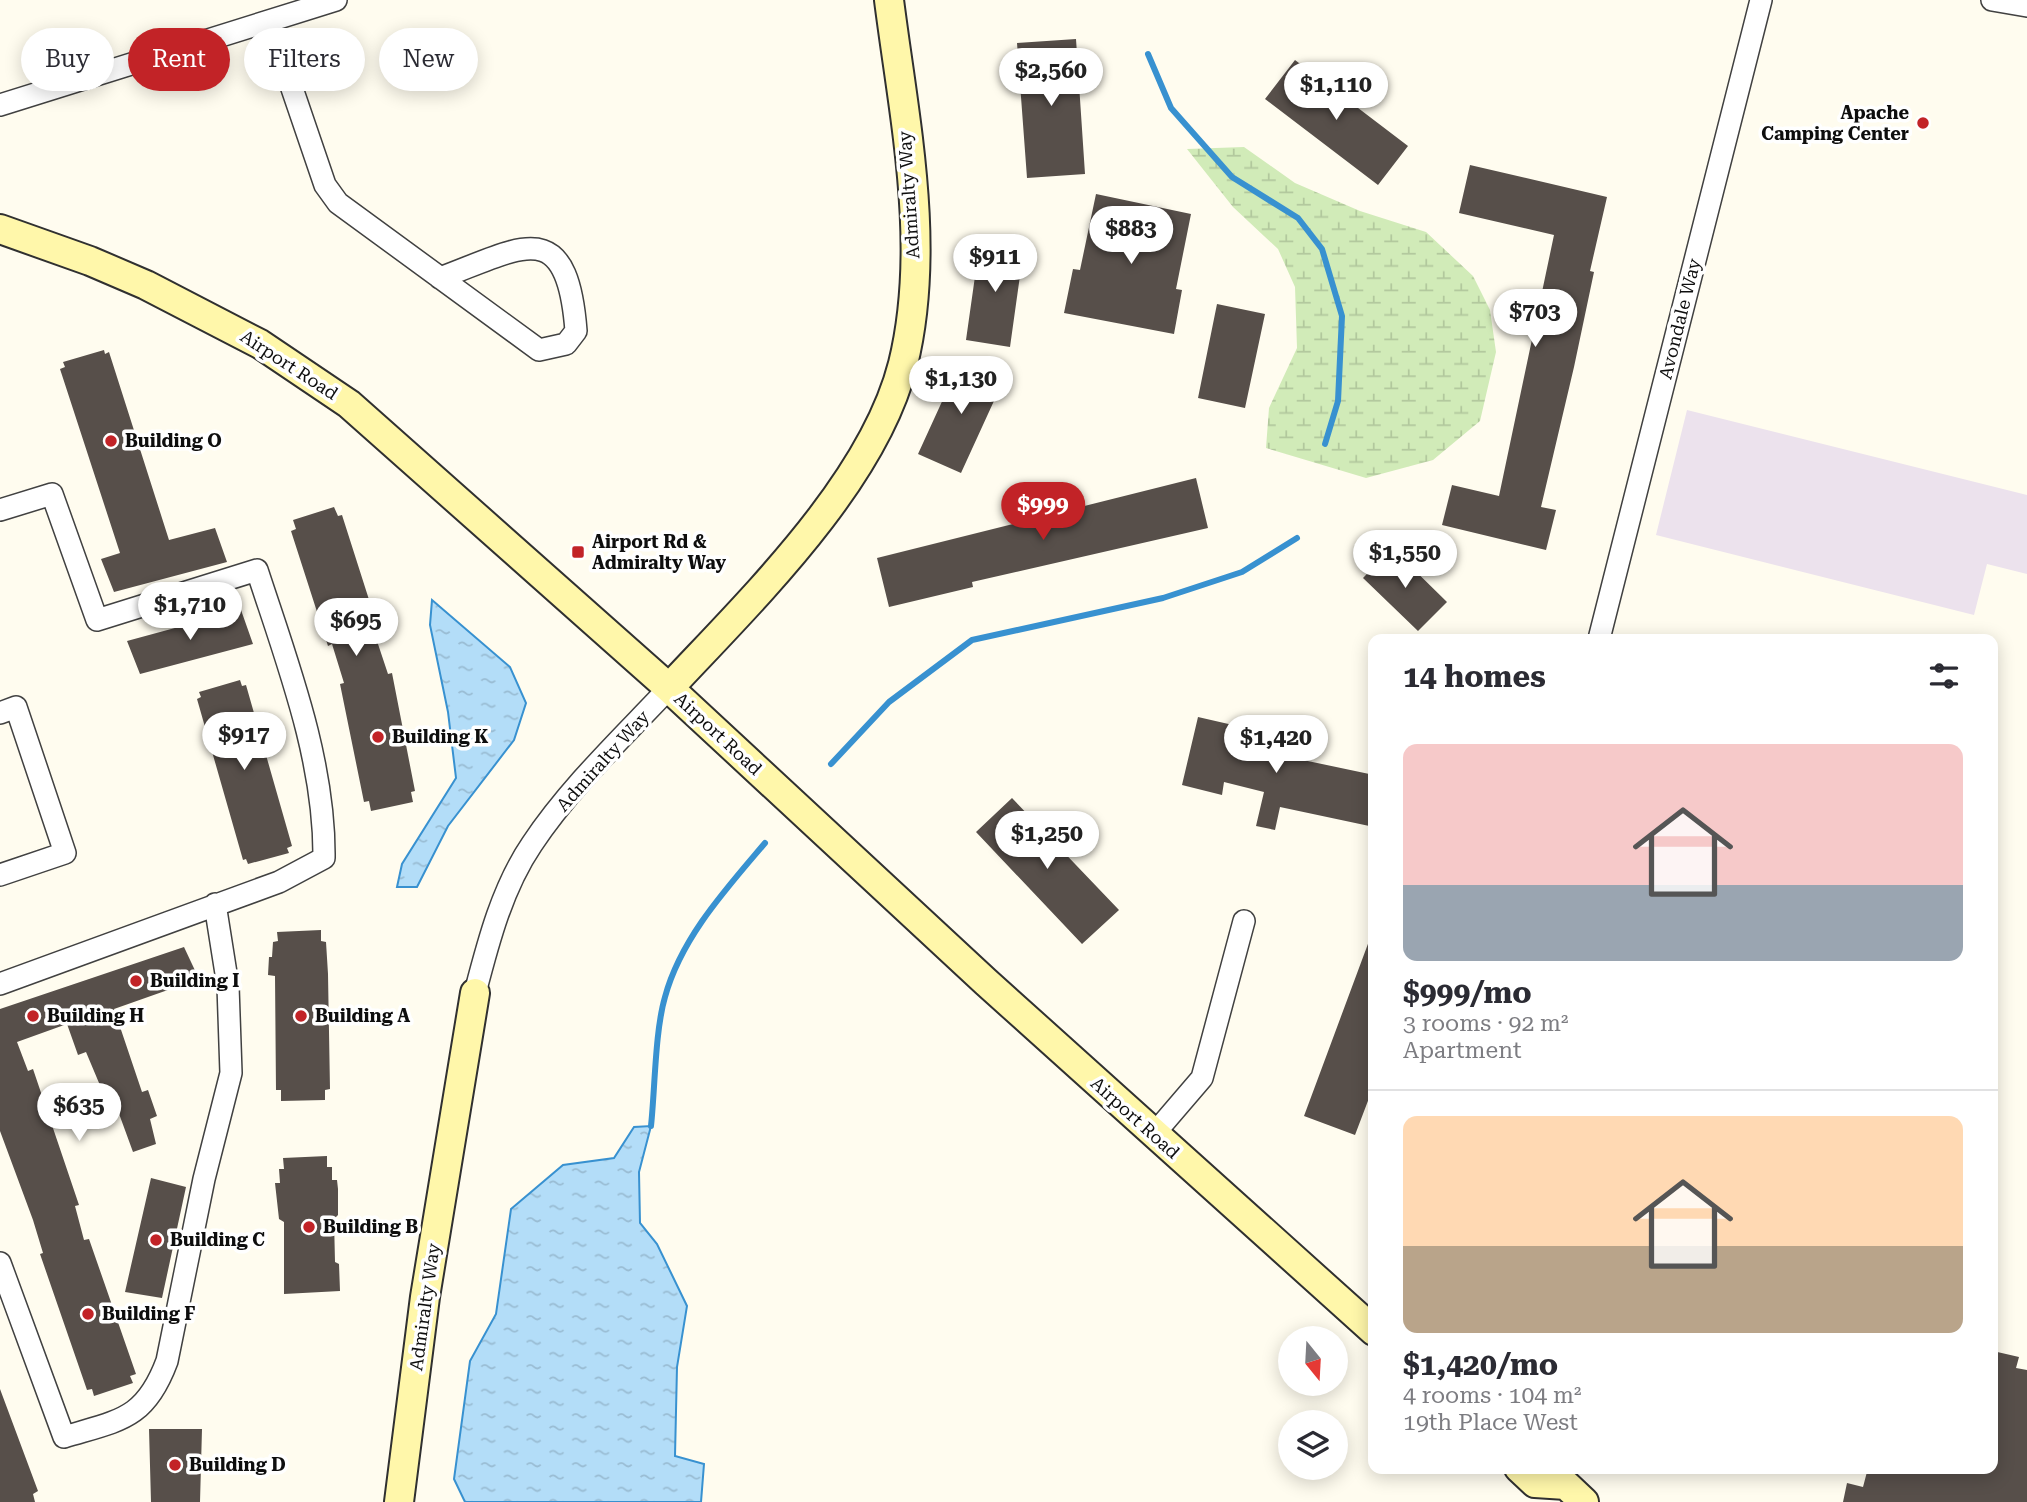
<!DOCTYPE html>
<html lang="en">
<head>
<meta charset="utf-8">
<style>
  :root { --surface:#fff; --page:#f7f7f7; --text:#2b2b33; --muted:#7c7c81; --line:#e1e1e2; --accent:#c22327 }
  body { margin:0; font-family:"Roboto Serif",serif; background:var(--page); color:var(--text); height:100vh; display:flex; flex-direction:column; font-size:26px; white-space:nowrap }
  * { box-sizing:border-box; margin:0 }
  p { font-size:23px; color:var(--muted) }
  .icon { flex:none; width:38px; height:38px; fill:none; stroke:currentColor; stroke-width:2; stroke-linecap:round; stroke-linejoin:round }
  .map { position:relative; flex:1; overflow:hidden }
  .details { position:absolute; left:1368px; top:634px; width:630px; height:840px; display:flex; flex-direction:column; background:var(--surface); border-radius:14px; box-shadow:0 4px 18px #0003 }
  .details>* { flex:none }
  .guide { position:absolute; left:21px; top:28px; width:665px; height:63px; display:flex; gap:14px }
  .needle { width:46px; rotate:162deg }
  .tools { position:absolute; left:1278px; top:1326px; display:grid; gap:14px }
  .tools a { display:grid; place-items:center; width:70px; height:70px; border-radius:50%; background:var(--surface); box-shadow:0 4px 18px #0003; font-size:35px }
  .price { position:absolute; translate:-50% -60px; padding:0 16px; border-radius:24px; background:#fff; color:#222; font-size:23px; line-height:46px; filter:drop-shadow(0 2px 4px #0008) }
  .price::after { content:''; position:absolute; left:50%; top:42px; width:21px; height:16px; margin-left:-10px; background:inherit; clip-path:polygon(0 0,100% 0,50% 100%) }
  .price.on { background:var(--accent); color:#fff }
  ul { padding:0; list-style:none }
  li { display:grid; align-content:center; gap:14px; height:371px; padding:0 35px }
  li+li { border-top:2px solid var(--line) }
  li span { display:grid; place-items:center; height:217px; border-radius:14px; color:#555 }
  li>.icon { margin-inline-start:auto }
  span .icon { width:126px; height:126px; fill:#fffc; stroke-width:1 }
  li b { font-size:30px }
  h2 { display:flex; justify-content:space-between; align-items:center; height:84px; padding:0 35px; font-size:30px }
  .pill { padding:0 24px; border-radius:32px; background:var(--surface); box-shadow:0 4px 18px #0003; font-size:24px; line-height:63px }
  .pill.on { background:var(--accent); color:#fff }
  .map>svg:first-child { display:block }
  .industrial { fill:#ece2ed }
  .wetland { fill:url(#wetland-marsh) }
  .water { fill:url(#water-ripples); stroke:#3891d0; stroke-width:2 }
  .lines { fill:none; stroke-linecap:round; stroke-linejoin:round }
  .stream { stroke:#3891d0; stroke-width:6 }
  .building { fill:#574f4a }
  .street-casing { stroke:#414141; stroke-width:24 }
  .secondary-casing { stroke:#303030; stroke-width:32 }
  .street { stroke:#fff; stroke-width:21 }
  .secondary { stroke:#fff7aa; stroke-width:28 }
  .poi-dot { fill:#c22327; stroke:#fff; stroke-width:2.5 }
  .labels { text-anchor:middle; stroke-width:7; stroke-linejoin:round; paint-order:stroke }
  .poi-label { font-size:18px; font-weight:bold; fill:#0e0e0e; stroke:#fff; text-anchor:start }
  .street-label { font-size:18px; fill:#0e0e0e; stroke:#fff }
</style>
</head>
<body>
<div class="map">
<svg width="2027" height="1502" viewBox="0 0 2027 1502">
  <defs>
    <pattern id="wetland-marsh" width="20" height="14" patternUnits="userSpaceOnUse" patternTransform="scale(1.75)"><rect width="20" height="14" fill="#d1ebb8"/><path d="M1 5h8M5 5V1M11 12h8M15 12V8" fill="none" stroke="#b2c89d"/></pattern>
    <pattern id="water-ripples" width="26" height="14" patternUnits="userSpaceOnUse" patternTransform="scale(1.75)"><rect width="26" height="14" fill="#b3ddf8"/><path d="M2 4q2-2 4 0t4 0M15 11q2-2 4 0t4 0" fill="none" stroke="#99bcd3"/></pattern>
  </defs>
  <rect width="100%" height="100%" fill="#fffcef"/>
  <path class="industrial" d="M 1687,410 L 2027,495 L 2027,574 L 1987,564 L 1974,615 L 1656,535 Z"/>
  <path class="wetland" d="M 1244,147 L 1295,183 L 1360,211 L 1426,232 L 1473,276 L 1490,310 L 1496,352 L 1480,421 L 1433,460 L 1366,478 L 1266,448 L 1269,408 L 1297,348 L 1295,287 L 1278,249 L 1233,207 L 1187,149 Z"/>
  <path class="water" d="M 432,600 L 510,667 L 526,703 L 514,740 L 448,826 L 417,887 L 397,887 L 402,864 L 456,778 L 448,712 L 430,625 Z
    M 651,1126 L 639,1172 L 640,1223 L 657,1244 L 687,1306 L 677,1367 L 675,1456 L 704,1464 L 701,1502 L 465,1502 L 454,1479 L 470,1361 L 496,1314 L 511,1209 L 563,1165 L 614,1158 L 634,1127 Z"/>
  <g class="lines">
    <path class="stream" d="M 1148,54 L 1171,108 L 1232,177 L 1298,218 L 1322,249 L 1342,316 L 1338,401 L 1325,444
      M 831,764 L 889,702 L 972,640 L 1163,598 L 1242,572 L 1297,538
      M 651,1126 C 655,1089 655,1031 665,997 C 681,938 726,889 765,843"/>
  </g>
  <path class="building" d="M 1076,39 L 1085,174 L 1027,178 L 1017,43 Z
    M 1295,60 L 1408,146 L 1378,185 L 1265,99 Z
    M 1470,165 L 1607,197 L 1590,271 L 1594,272 L 1574,367 L 1541,507 L 1556,510 L 1546,550 L 1442,525 L 1452,485 L 1499,496 L 1554,235 L 1459,213 Z
    M 1096,194 L 1191,214 L 1176,289 L 1182,290 L 1174,334 L 1064,313 L 1073,269 L 1080,270 Z
    M 980,241 L 1024,247 L 1010,347 L 966,340 Z
    M 1217,304 L 1265,314 L 1245,408 L 1198,398 Z
    M 104,350 L 105,354 L 109,352 L 169,540 L 215,528 L 227,562 L 114,592 L 101,559 L 120,553 L 60,369 L 65,367 L 63,362 Z
    M 961,360 L 1004,379 L 961,473 L 918,454 Z
    M 1196,478 L 1208,528 L 972,582 L 973,587 L 889,607 L 877,558 Z
    M 334,507 L 338,516 L 342,515 L 379,631 L 374,632 L 388,674 L 392,673 L 415,791 L 411,792 L 413,802 L 371,811 L 369,801 L 364,802 L 340,684 L 344,683 L 332,644 L 328,646 L 291,531 L 296,529 L 293,520 Z
    M 1392,548 L 1447,602 L 1418,631 L 1363,578 Z
    M 241,610 L 253,644 L 140,674 L 127,641 Z
    M 240,680 L 242,686 L 246,685 L 292,846 L 287,848 L 289,853 L 248,864 L 246,859 L 243,860 L 197,699 L 201,697 L 199,692 Z
    M 1198,717 L 1303,741 L 1303,760 L 1374,775 L 1374,827 L 1280,807 L 1275,830 L 1256,826 L 1264,792 L 1224,782 L 1222,795 L 1182,785 Z
    M 1012,798 L 1119,910 L 1082,944 L 976,832 Z
    M 321,930 L 321,941 L 326,942 L 328,974 L 330,1089 L 325,1090 L 325,1100 L 281,1101 L 281,1090 L 276,1090 L 275,976 L 268,975 L 269,957 L 272,957 L 273,942 L 278,941 L 277,932 Z
    M 1372,933 L 1374,1085 L 1355,1135 L 1304,1116 Z
    M 184,947 L 199,979 L 114,1009 L 142,1092 L 148,1090 L 157,1116 L 150,1119 L 156,1144 L 133,1152 L 114,1100 L 107,1102 L 86,1052 L 78,1055 L 67,1024 L 17,1042 L 28,1071 L 33,1069 L 79,1205 L 75,1206 L 84,1240 L 89,1239 L 136,1374 L 130,1376 L 133,1383 L 94,1396 L 92,1389 L 87,1390 L 40,1254 L 43,1253 L 33,1220 L 0,1131 L 0,1009 Z
    M 327,1156 L 327,1167 L 332,1167 L 332,1180 L 337,1180 L 338,1189 L 338,1215 L 334,1219 L 335,1262 L 339,1264 L 340,1291 L 284,1294 L 284,1222 L 279,1219 L 275,1183 L 280,1183 L 279,1169 L 284,1169 L 283,1158 Z
    M 151,1178 L 186,1187 L 162,1298 L 125,1292 Z
    M 1993,1351 L 2019,1357 L 2016,1368 L 2027,1370 L 2027,1502 L 1843,1502 L 1847,1483 L 1863,1487 L 1868,1468 L 1993,1468 Z
    M 0,1389 L 38,1491 L 33,1494 L 35,1502 L 0,1502 Z
    M 149,1429 L 202,1429 L 200,1502 L 151,1502 Z"/>
  <g class="lines">
    <g class="street-casing">
      <path id="street" d="M 1992,0 L 2027,6
        M 269,21 L 325,185 L 338,203 L 539,350 L 566,344 L 576,331 C 567,213 521,248 440,278
        M 0,105 L 336,0
        M 0,510 L 52,494 L 97,620 L 257,570 C 287,662 325,760 324,858 L 279,882 L 0,984
        M 1599,639 L 1761,0
        M 0,713 L 16,707 L 65,853 L 0,875
        M 475,993 C 488,943 502,888 532,844 C 570,787 622,738 669,688
        M 1154,1134 L 1202,1078 L 1244,921
        M 0,1263 L 64,1437 C 120,1420 145,1420 167,1361 L 204,1179 L 231,1073 L 228,986 L 215,904"/>
    </g>
    <g class="secondary-casing">
      <path id="secondary" d="M 0,229 L 90,261 L 146,285 L 260,344 L 349,404 L 669,688 L 986,982 L 1374,1331
        M 669,688 C 751,600 873,483 903,364 C 932,246 904,118 889,0
        M 1519,1468 L 1535,1483 L 1566,1485 L 1584,1502
        M 399,1502 L 425,1297 L 475,993"/>
    </g>
    <use href="#street" class="street"/>
    <use href="#secondary" class="secondary"/>
  </g>
  <g class="poi-dot">
    <circle cx="1923" cy="123" r="7"/>
    <circle cx="111" cy="441" r="7"/>
    <rect x="571" y="545" width="14" height="14" rx="3.5"/>
    <circle cx="378" cy="737" r="7"/>
    <circle cx="136" cy="981" r="7"/>
    <circle cx="33" cy="1016" r="7"/>
    <circle cx="301" cy="1016" r="7"/>
    <circle cx="309" cy="1227" r="7"/>
    <circle cx="156" cy="1240" r="7"/>
    <circle cx="88" cy="1314" r="7"/>
    <circle cx="175" cy="1465" r="7"/>
  </g>
  <g class="labels">
    <g class="poi-label">
      <text x="1909" y="119" text-anchor="end">Apache<tspan x="1909" dy="21">Camping Center</tspan></text>
      <text x="125" y="447">Building O</text>
      <text x="592" y="548">Airport Rd &amp;<tspan x="592" dy="21">Admiralty Way</tspan></text>
      <text x="392" y="743">Building K</text>
      <text x="150" y="987">Building I</text>
      <text x="47" y="1022">Building H</text>
      <text x="315" y="1022">Building A</text>
      <text x="323" y="1233">Building B</text>
      <text x="170" y="1246">Building C</text>
      <text x="102" y="1320">Building F</text>
      <text x="189" y="1471">Building D</text>
    </g>
    <g class="street-label">
      <text transform="translate(909 195) rotate(-94)" y="6">Admiralty Way</text>
      <text transform="translate(1680 319) rotate(-76)" y="6">Avondale Way</text>
      <text transform="translate(289 365) rotate(33)" y="6">Airport Road</text>
      <text transform="translate(718 734) rotate(43)" y="6">Airport Road</text>
      <text transform="translate(603 761) rotate(-48)" y="6">Admiralty Way</text>
      <text transform="translate(1135 1118) rotate(42)" y="6">Airport Road</text>
      <text transform="translate(425 1307) rotate(-82)" y="6">Admiralty Way</text>
    </g>
  </g>
</svg>
<div class="tools">
<a><svg class="needle" viewBox="-14 -14 28 28"><path d="M0-13l5 13h-10z" fill="#e53935"/><path d="M0 13l5-13h-10z" fill="#7c7c81"/></svg></a>
<a><svg class="icon" aria-label="layers" viewBox="0 0 24 24"><path d="M12 4l9 5-9 5-9-5zM3 14l9 5 9-5"/></svg></a>
</div>
<b class="price" style="left:1051px;top:108px">$2,560</b>
<b class="price" style="left:1336px;top:122px">$1,110</b>
<b class="price" style="left:1131px;top:266px">$883</b>
<b class="price" style="left:995px;top:294px">$911</b>
<b class="price" style="left:1535px;top:349px">$703</b>
<b class="price" style="left:961px;top:416px">$1,130</b>
<b class="price on" style="left:1043px;top:542px">$999</b>
<b class="price" style="left:1405px;top:590px">$1,550</b>
<b class="price" style="left:190px;top:642px">$1,710</b>
<b class="price" style="left:356px;top:658px">$695</b>
<b class="price" style="left:244px;top:772px">$917</b>
<b class="price" style="left:1276px;top:775px">$1,420</b>
<b class="price" style="left:1047px;top:871px">$1,250</b>
<b class="price" style="left:79px;top:1143px">$635</b>
<div class="guide">
<a class="pill">Buy</a>
<a class="pill on">Rent</a>
<a class="pill">Filters</a>
<a class="pill">New</a>
</div>
<section class="details">
<h2>14 homes<svg class="icon" aria-label="filters" viewBox="0 0 24 24"><path d="M4 7h16M4 17h16"/><circle cx="9" cy="7" r="2"/><circle cx="15" cy="17" r="2"/></svg></h2>
<ul>
<li><span style="background:linear-gradient(#f6c9c9 65%,#9aa5b1 0)"><svg class="icon" aria-label="home" viewBox="0 0 24 24"><path d="M3 11l9-7 9 7M6 9v11h12V9"/></svg></span><div><b>$999/mo</b><p>3 rooms · 92 m²</p><p>Apartment</p></div></li>
<li><span style="background:linear-gradient(#ffd9b3 60%,#b9a48a 0)"><svg class="icon" aria-label="home" viewBox="0 0 24 24"><path d="M3 11l9-7 9 7M6 9v11h12V9"/></svg></span><div><b>$1,420/mo</b><p>4 rooms · 104 m²</p><p>19th Place West</p></div></li>
</ul>
</section>
</div>
</body>
</html>
